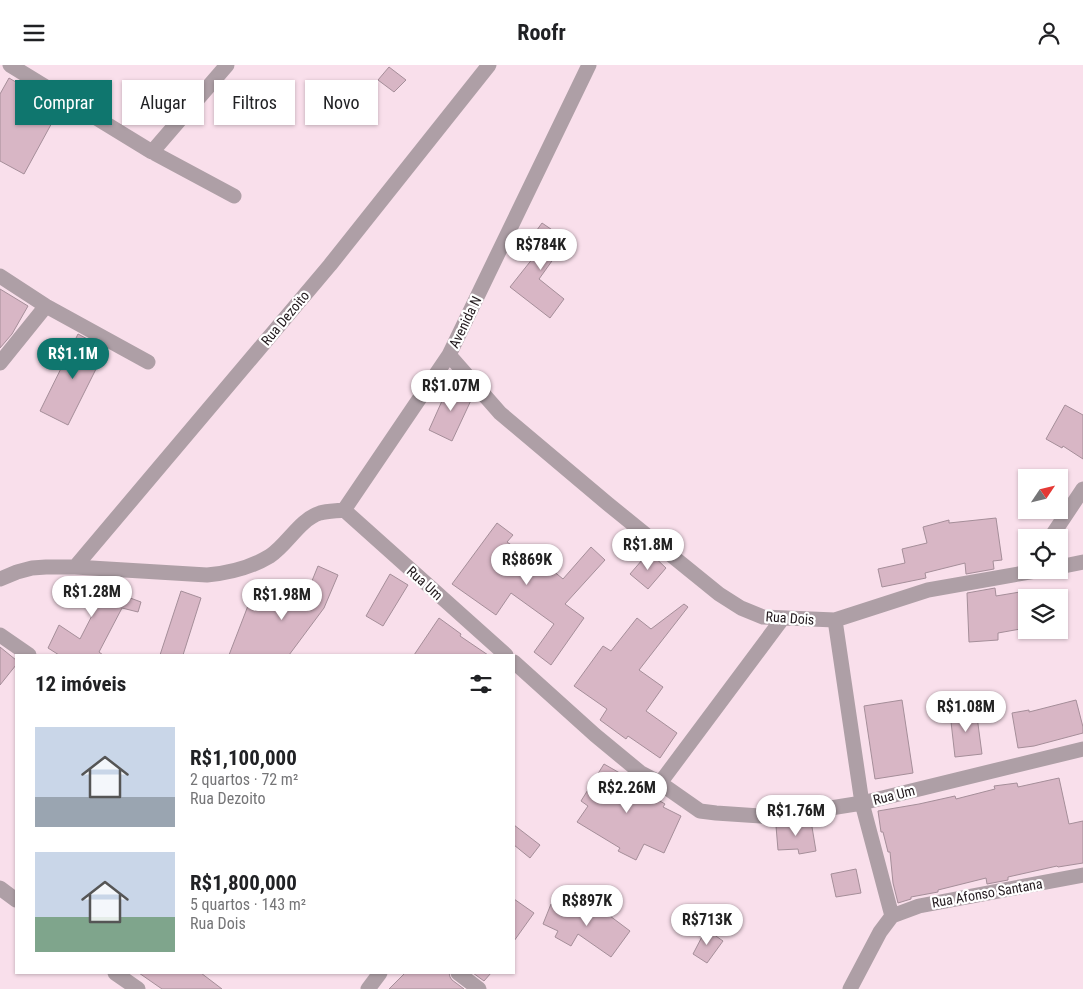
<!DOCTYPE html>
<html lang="pt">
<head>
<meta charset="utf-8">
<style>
  :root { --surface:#fff; --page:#f6f6f6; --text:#202124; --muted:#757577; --accent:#0f766e }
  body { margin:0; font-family:"Roboto Condensed",sans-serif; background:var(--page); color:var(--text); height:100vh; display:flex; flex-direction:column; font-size:19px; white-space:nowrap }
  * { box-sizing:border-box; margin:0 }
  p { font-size:16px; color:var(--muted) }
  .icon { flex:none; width:28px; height:28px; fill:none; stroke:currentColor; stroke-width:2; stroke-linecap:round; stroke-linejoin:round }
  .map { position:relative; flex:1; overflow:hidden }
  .details { position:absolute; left:15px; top:589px; width:500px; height:320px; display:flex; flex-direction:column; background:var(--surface); border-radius:0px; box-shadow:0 1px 4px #0004 }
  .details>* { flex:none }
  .top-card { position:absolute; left:15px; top:15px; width:500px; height:45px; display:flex; gap:10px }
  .needle { width:32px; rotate:55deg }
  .tools { position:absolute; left:1018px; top:404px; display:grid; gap:10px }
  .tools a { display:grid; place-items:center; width:50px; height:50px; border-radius:0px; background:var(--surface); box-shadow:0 1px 4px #0004; font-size:25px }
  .price { position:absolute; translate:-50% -42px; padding:0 11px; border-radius:18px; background:#fff; color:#222; font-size:16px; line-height:32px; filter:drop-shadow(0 1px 2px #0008) }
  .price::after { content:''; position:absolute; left:50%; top:30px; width:15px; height:11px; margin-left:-8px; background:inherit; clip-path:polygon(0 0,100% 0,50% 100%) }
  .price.current { background:var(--accent); color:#fff }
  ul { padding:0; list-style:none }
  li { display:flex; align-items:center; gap:15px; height:125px; padding:0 20px }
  li span { display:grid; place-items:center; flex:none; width:140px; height:100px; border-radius:0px; color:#555 }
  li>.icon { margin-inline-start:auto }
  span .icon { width:60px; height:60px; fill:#fffc; stroke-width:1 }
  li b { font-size:21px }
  h2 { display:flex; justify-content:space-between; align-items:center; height:60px; padding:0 20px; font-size:21px }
  .pill { padding:0 18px; border-radius:0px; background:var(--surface); box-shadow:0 1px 4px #0004; font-size:18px; line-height:45px }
  .pill.current { background:var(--accent); color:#fff }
  header { display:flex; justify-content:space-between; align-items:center; height:65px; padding:0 20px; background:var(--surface); font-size:22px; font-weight:700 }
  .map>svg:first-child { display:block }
  .building { fill:#d8b6c5; stroke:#a58e99 }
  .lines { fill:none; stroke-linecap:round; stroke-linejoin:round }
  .minor { stroke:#ae9fa6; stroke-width:15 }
  .labels { text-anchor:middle; stroke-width:4.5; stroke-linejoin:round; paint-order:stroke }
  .street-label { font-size:14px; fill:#231a1e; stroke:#fff }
</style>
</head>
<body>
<header><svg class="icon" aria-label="menu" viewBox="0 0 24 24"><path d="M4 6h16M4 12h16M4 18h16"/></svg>Roofr<svg class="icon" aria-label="person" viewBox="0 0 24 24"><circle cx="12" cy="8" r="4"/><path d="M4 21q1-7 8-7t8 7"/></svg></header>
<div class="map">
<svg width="1083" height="924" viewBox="0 0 1083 924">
  <rect width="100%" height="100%" fill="#f9dfeb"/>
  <path class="building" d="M 389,2 L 406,15 L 394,27 L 378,15 Z
    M 9,13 L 60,43 L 24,109 L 0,96 L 0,29 Z
    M 542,158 L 567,175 L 539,214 L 564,234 L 550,253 L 510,222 L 537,188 L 526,180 Z
    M 0,224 L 28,241 L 12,269 L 0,283 Z
    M 78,269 L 106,284 L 68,360 L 40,346 Z
    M 450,318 L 469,327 L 473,331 L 452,376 L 429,365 Z
    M 1065,340 L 1083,350 L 1083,394 L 1063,381 L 1062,383 L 1046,374 Z
    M 996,453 L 1002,495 L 993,496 L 994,504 L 966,509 L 965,498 L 925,508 L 926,513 L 882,522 L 878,504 L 905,498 L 902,484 L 927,478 L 923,462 L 949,455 L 949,458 Z
    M 497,458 L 513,470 L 507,477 L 539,499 L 541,496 L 563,514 L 591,482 L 605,495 L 565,539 L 584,553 L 551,600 L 534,587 L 554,559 L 511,528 L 496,550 L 452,519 Z
    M 649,487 L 666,503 L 648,524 L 630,509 Z
    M 318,501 L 338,510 L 324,543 L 289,590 L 229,590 L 251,533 L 271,545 L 301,543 Z
    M 390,509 L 408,520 L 383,561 L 366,551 Z
    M 72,514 L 109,515 L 106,524 L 141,537 L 138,547 L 122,543 L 99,587 L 103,590 L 59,590 L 48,583 L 59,560 L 80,574 L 99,537 L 66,529 Z
    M 995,523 L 996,531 L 1026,526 L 1026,563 L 998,568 L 998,575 L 969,577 L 967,528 Z
    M 181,526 L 201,533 L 183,590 L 160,590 Z
    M 684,539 L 688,542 L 639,605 L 663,622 L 646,646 L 677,668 L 660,693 L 628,671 L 626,674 L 600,655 L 607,644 L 574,621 L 603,581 L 611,586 L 637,553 L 651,564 Z
    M 439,553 L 461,569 L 460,571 L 488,590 L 414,590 Z
    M 0,582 L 16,595 L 16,600 L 0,620 Z
    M 902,635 L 913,708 L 875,714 L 864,641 Z
    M 1076,635 L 1083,662 L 1083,668 L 1034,681 L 1018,683 L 1012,648 L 1029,645 L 1029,647 Z
    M 976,644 L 982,689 L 955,692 L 950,648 Z
    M 604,699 L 625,711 L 627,709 L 644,720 L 641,725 L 665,739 L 663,742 L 681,751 L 664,788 L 644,779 L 636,795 L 618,786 L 620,783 L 577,757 L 588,741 L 581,736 Z
    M 1059,713 L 1069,759 L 1083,756 L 1083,798 L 1058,802 L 1057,801 L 1008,812 L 1008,815 L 987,819 L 986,813 L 938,825 L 938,827 L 911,832 L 911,834 L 898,838 L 893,818 L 890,787 L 888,787 L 883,767 L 881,767 L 878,746 L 919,739 L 955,731 L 956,734 L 995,724 L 994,721 L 1017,718 L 1018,722 Z
    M 811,756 L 816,786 L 799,789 L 798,784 L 778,785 L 776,761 Z
    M 514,760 L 540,780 L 530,793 L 514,780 Z
    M 856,804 L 861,828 L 836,832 L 831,809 Z
    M 514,834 L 534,848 L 514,876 Z
    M 586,836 L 606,848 L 630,866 L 611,892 L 578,869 L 571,881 L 555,872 L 558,866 L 543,859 L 551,839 L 568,847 L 569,845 L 578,850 Z
    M 706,864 L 723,876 L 707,898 L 693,889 Z
    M 139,908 L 201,908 L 222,924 L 162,924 Z
    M 405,908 L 449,908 L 450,912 L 452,915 L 464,924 L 389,924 Z
    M 473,908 L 491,908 L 484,916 Z"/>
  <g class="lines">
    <path class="minor" d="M 10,0 L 152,87 L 234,131
      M 152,87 L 227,0
      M 0,211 L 46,241 L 148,297
      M 449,290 L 500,348 L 608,439 L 719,529 L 741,543 L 763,552 L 835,555 L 928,525 L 1041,505
      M 0,298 L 46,241
      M 344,445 L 449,290 L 589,0
      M 344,445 L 506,590
      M 1051,472 L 1083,424
      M 75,502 L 330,200 L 489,0
      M 1059,502 L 1083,497
      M 0,514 L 17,507 L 32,503 L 46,502 L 75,502 L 207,510 C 230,508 250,503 270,491 C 288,479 299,455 320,448 C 327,446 336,446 344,445
      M 835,555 L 862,738 L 892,851 L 880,867 L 850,924
      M 0,570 L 29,590
      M 514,597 L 595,670 L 641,708 L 660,718 L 700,746 L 716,748 L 774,752 L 862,738 L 1083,684
      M 660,718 L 783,553
      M 0,823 L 16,835
      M 892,851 L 919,841 L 1083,810
      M 115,908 L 138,924
      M 458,908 L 479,924
      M 368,924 L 380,908"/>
  </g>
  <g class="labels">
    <g class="street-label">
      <text transform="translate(285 253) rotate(-50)" y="5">Rua Dezoito</text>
      <text transform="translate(465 257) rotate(-64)" y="5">Avenida N</text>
      <text transform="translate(425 518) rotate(42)" y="5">Rua Um</text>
      <text transform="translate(790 553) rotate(4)" y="5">Rua Dois</text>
      <text transform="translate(894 730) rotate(-14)" y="5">Rua Um</text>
      <text transform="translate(987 828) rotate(-10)" y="5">Rua Afonso Santana</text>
    </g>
  </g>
</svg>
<div class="tools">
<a><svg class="needle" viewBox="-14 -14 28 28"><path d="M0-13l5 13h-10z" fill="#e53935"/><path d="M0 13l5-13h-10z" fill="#757577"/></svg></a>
<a><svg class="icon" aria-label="locate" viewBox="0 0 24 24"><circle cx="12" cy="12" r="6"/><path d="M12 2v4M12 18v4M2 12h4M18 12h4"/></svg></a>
<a><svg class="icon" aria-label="layers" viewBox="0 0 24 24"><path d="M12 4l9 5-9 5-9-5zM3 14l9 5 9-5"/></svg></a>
</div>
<b class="price" style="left:541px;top:206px">R$784K</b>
<b class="price current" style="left:73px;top:315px">R$1.1M</b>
<b class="price" style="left:451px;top:347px">R$1.07M</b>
<b class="price" style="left:648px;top:506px">R$1.8M</b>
<b class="price" style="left:527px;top:521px">R$869K</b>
<b class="price" style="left:92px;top:553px">R$1.28M</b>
<b class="price" style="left:282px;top:556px">R$1.98M</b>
<b class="price" style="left:966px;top:668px">R$1.08M</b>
<b class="price" style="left:627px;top:749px">R$2.26M</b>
<b class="price" style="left:796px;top:772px">R$1.76M</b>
<b class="price" style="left:587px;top:862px">R$897K</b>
<b class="price" style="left:707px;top:881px">R$713K</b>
<div class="top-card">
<a class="pill current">Comprar</a>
<a class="pill">Alugar</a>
<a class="pill">Filtros</a>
<a class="pill">Novo</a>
</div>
<section class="details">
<h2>12 imóveis<svg class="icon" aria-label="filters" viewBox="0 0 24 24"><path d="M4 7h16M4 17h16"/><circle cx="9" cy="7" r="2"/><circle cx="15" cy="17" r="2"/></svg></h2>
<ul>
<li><span style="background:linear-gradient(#c9d6e8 70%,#9aa5b1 0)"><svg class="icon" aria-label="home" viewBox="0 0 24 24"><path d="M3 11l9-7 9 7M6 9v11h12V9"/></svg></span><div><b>R$1,100,000</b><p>2 quartos · 72 m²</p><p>Rua Dezoito</p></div></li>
<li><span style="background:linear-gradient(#c9d6e8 65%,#7fa58c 0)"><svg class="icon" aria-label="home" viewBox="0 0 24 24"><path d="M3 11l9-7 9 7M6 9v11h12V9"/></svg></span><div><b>R$1,800,000</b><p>5 quartos · 143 m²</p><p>Rua Dois</p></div></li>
</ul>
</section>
</div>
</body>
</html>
